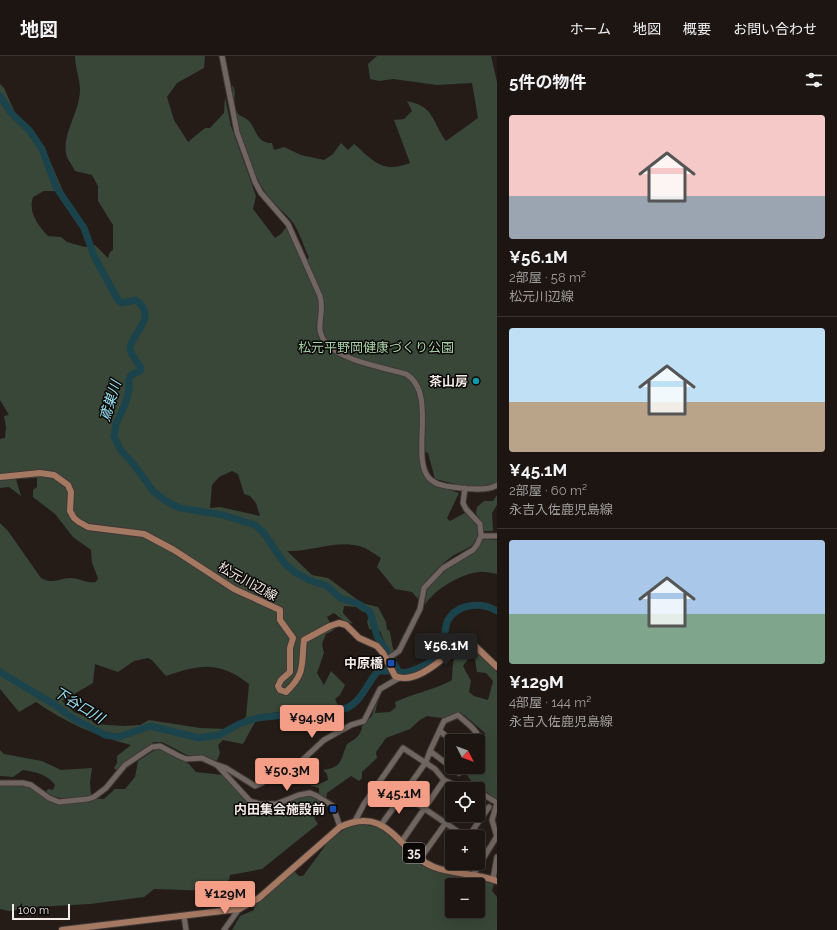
<!DOCTYPE html>
<html lang="ja">
<head>
<meta charset="utf-8">
<style>
  :root { --surface:#1c1511; --page:#29221f; --text:#f1f3f6; --muted:#a09f9f; --line:#3a3431; --accent:#f49e87 }
  body { margin:0; font-family:Raleway,"Noto Sans JP",sans-serif; background:var(--page); color:var(--text); height:100vh; display:flex; flex-direction:column; font-size:15px; white-space:nowrap }
  * { box-sizing:border-box; margin:0 }
  p { font-size:13px; color:var(--muted) }
  .icon { flex:none; width:22px; height:22px; fill:none; stroke:currentColor; stroke-width:2; stroke-linecap:round; stroke-linejoin:round }
  .map { position:relative; flex:1; overflow:hidden }
  .side { display:flex; flex-direction:column; background:var(--surface); width:340px }
  .side>* { flex:none }
  .needle { width:26px; rotate:132deg }
  .controls { position:absolute; left:445px; top:678px; display:grid; gap:8px }
  .controls a { display:grid; place-items:center; width:40px; height:40px; border-radius:4px; background:var(--surface); box-shadow:0 4px 16px #0002,0 0 0 1px var(--line); font-size:20px }
  .scale { position:absolute; left:12px; bottom:10px; width:58px; box-sizing:border-box; padding-left:4px; border:2px solid #f3ece9; border-top:0; font-size:11px; line-height:14px; white-space:nowrap; color:#f3ece9; -webkit-text-stroke:3px #0b0706; paint-order:stroke }
  .price { position:absolute; translate:-50% -34px; padding:0 9px; border-radius:4px; background:var(--accent); color:#111; font-size:13px; line-height:26px; filter:drop-shadow(0 1px 2px #0008) }
  .price::after { content:''; position:absolute; left:50%; top:24px; width:12px; height:9px; margin-left:-6px; background:inherit; clip-path:polygon(0 0,100% 0,50% 100%) }
  .price.selected { background:#222; color:#fff }
  ul { padding:0; list-style:none }
  li { display:grid; align-content:center; gap:8px; height:212px; padding:0 12px }
  li+li { border-top:1px solid var(--line) }
  li span { display:grid; place-items:center; height:124px; border-radius:4px; color:#555 }
  li>.icon { margin-inline-start:auto }
  span .icon { width:72px; height:72px; fill:#fffc; stroke-width:1 }
  li b { font-size:17px }
  h2 { display:flex; justify-content:space-between; align-items:center; height:48px; padding:0 12px; font-size:17px }
  header { display:flex; align-items:center; gap:24px; box-sizing:border-box; height:56px; padding:0 20px; background:var(--surface); border-bottom:1px solid var(--line) }
  header strong { font-size:19px }
  nav { display:flex; gap:22px; margin-inline-start:auto; font-size:14px }
  main { display:flex; flex:1; min-height:0 }
  .map>svg:first-child { display:block }
  .green { fill:#384738; fill-rule:evenodd }
  .lines { fill:none; stroke-linecap:round; stroke-linejoin:round }
  .river { stroke:#1b434c; stroke-width:7 }
  .minor-casing { stroke:#403936; stroke-width:7 }
  .major-casing { stroke:#403936; stroke-width:8 }
  .minor { stroke:#70655f; stroke-width:5 }
  .major { stroke:#a57862; stroke-width:6 }
  .culture-dot { fill:#0f9aa8; stroke:#0b0706; stroke-width:1.5 }
  .transit-dot { fill:#1a4fb4; stroke:#0b0706; stroke-width:1.5 }
  .labels { text-anchor:middle; stroke-width:3; stroke-linejoin:round; paint-order:stroke }
  .shield { fill:#0b0706; stroke:#ada7a5; stroke-width:1 }
  .shield-label { font-size:12px; font-weight:bold; fill:#f3ece9 }
  .park-label { font-size:13px; fill:#a7d4a7; stroke:#0b0706 }
  .poi-label { font-size:13px; font-weight:bold; fill:#f3ece9; stroke:#0b0706; text-anchor:end }
  .street-label { font-size:13px; fill:#f3ece9; stroke:#0b0706 }
  .water-label { font-size:14px; font-style:italic; fill:#9be4f7; stroke:#0b0706 }
</style>
</head>
<body>
<header>
<strong>地図</strong>
<nav><a>ホーム</a><a>地図</a><a>概要</a><a>お問い合わせ</a></nav>
</header>
<main>
<div class="map">
<svg width="497" height="874" viewBox="0 0 497 874">
  <rect width="100%" height="100%" fill="#251c17"/>
  <path class="green" d="M 75,0 L 205,0 L 204,12 L 177,27 L 167,41 L 174,64 L 188,86 L 205,72 L 210,72 L 224,57 L 225,41 L 231,70 L 256,140 L 253,153 L 275,182 L 281,178 L 287,170 L 302,205 L 309,202 C 304,191 300,178 294,168 C 286,157 273,148 265,136 C 246,107 234,63 232,29 C 237,35 233,43 235,50 C 237,62 243,59 249,65 C 257,74 256,87 272,87 L 274,94 L 284,91 L 301,99 L 324,104 L 333,98 L 341,87 L 348,94 L 354,88 C 374,105 382,118 410,107 L 394,64 L 404,63 L 412,55 L 407,45 C 435,51 431,64 446,85 L 478,62 L 472,27 L 437,29 L 393,23 L 379,25 L 370,23 L 368,8 L 377,0 L 491,0 L 497,26 L 497,426 C 482,437 452,427 435,423 L 428,397 L 419,394 C 426,429 426,426 459,437 L 447,462 L 450,465 L 465,457 C 468,460 473,462 475,465 C 478,468 478,473 478,477 C 476,494 461,493 450,502 C 435,513 424,526 418,543 L 412,536 L 395,533 L 377,511 L 381,502 C 374,498 366,491 359,490 C 334,484 312,496 287,495 L 312,519 L 328,522 L 362,547 L 378,551 L 386,566 L 387,574 L 389,574 C 392,581 391,588 394,595 L 389,597 L 380,575 L 369,573 L 367,565 L 373,555 L 363,556 L 356,551 L 344,550 L 343,557 L 353,568 L 344,565 L 334,557 L 327,561 L 334,574 L 326,578 L 322,588 L 324,597 L 317,617 L 324,629 L 331,615 L 345,629 L 340,639 L 335,643 L 342,658 L 342,662 L 337,662 C 320,645 285,656 263,658 L 255,666 L 243,688 L 223,684 L 218,689 L 220,697 L 217,705 L 205,700 L 187,699 L 162,686 L 154,686 L 116,714 L 114,712 L 117,707 L 117,700 L 131,689 C 96,680 65,666 36,646 L 19,656 L 0,633 L 0,467 L 8,475 L 41,522 C 53,529 59,522 71,522 C 80,522 87,528 96,526 L 98,522 L 92,507 L 91,494 L 73,481 L 55,458 L 33,441 L 33,434 L 37,431 L 37,422 L 16,423 L 21,440 L 9,431 L 0,432 L 0,383 L 5,382 L 6,371 L 4,360 L 9,359 L 0,344 L 0,28 L 4,32 L 16,59 L 33,74 L 44,91 L 63,135 L 44,135 L 33,141 C 28,157 38,169 48,180 L 61,181 L 67,186 L 85,191 L 95,189 L 108,202 L 110,196 L 113,194 L 113,169 L 98,145 L 98,130 L 92,119 L 75,115 C 73,110 69,106 67,101 C 60,81 80,56 80,34 C 80,23 75,11 75,0 ZM 232,415 L 238,418 L 244,438 L 250,440 L 256,447 L 260,460 L 220,451 L 210,452 L 212,429 L 219,421 ZM 148,602 L 152,604 L 166,620 C 201,608 219,605 249,628 L 246,661 L 227,673 L 200,672 L 149,664 L 140,669 L 123,670 L 95,668 L 89,662 L 74,656 L 62,645 L 93,627 L 95,608 L 118,616 L 134,605 Z
    M 497,439 L 497,449 L 492,457 L 493,475 L 484,475 L 482,467 L 476,457 L 477,451 L 484,445 L 493,445 Z
    M 483,483 L 497,484 L 497,518 C 491,517 484,515 478,516 C 459,519 435,533 425,549 L 427,534 L 444,514 L 474,497 Z
    M 466,592 L 473,597 L 463,610 L 471,625 L 469,636 L 474,640 L 488,644 L 493,625 L 486,617 L 477,616 L 474,598 L 478,598 L 493,610 L 497,617 L 497,746 L 487,736 L 476,732 L 465,716 L 468,711 L 478,711 L 478,698 L 485,688 L 485,677 L 464,659 L 460,657 L 450,663 L 427,660 L 420,664 L 410,673 L 386,682 L 376,696 L 377,702 L 362,716 L 362,722 L 359,725 L 351,720 L 327,737 L 326,743 L 319,740 L 319,732 L 309,729 L 317,729 L 328,724 L 327,718 L 323,714 C 343,711 340,704 347,688 C 354,684 362,679 362,670 L 372,660 L 376,645 L 378,644 L 375,657 L 390,656 L 396,651 L 395,646 C 414,637 434,634 452,624 C 453,611 451,597 466,592 Z
    M 158,692 L 189,708 L 196,716 L 223,719 L 245,744 L 254,748 L 270,751 L 279,750 L 300,740 L 310,739 L 329,749 L 314,762 L 318,768 L 262,813 L 230,819 L 229,824 L 214,835 L 154,833 L 144,841 L 90,848 L 36,851 L 9,855 L 0,853 L 0,730 C 8,730 17,727 25,729 C 38,733 46,748 61,748 C 76,748 89,741 104,743 L 115,733 L 125,733 L 135,721 L 138,705 Z
    M 0,694 L 4,698 L 42,705 L 61,714 L 92,712 L 90,726 L 91,739 C 75,742 60,746 46,736 L 48,733 L 53,734 L 55,729 C 47,718 36,716 23,714 L 13,721 L 0,720 Z
    M 362,768 L 376,771 L 386,775 L 425,810 L 494,827 L 492,835 L 497,841 L 497,874 L 232,874 L 240,860 L 254,854 L 254,849 L 294,815 L 299,820 L 303,820 L 328,786 L 328,783 L 349,771 ZM 452,829 L 478,829 L 478,855 L 452,855 Z"/>
  <g class="lines">
    <path class="river" d="M 0,40 L 11,57 L 29,74 L 42,93 L 56,131 L 84,172 L 94,200 L 118,244 L 122,247 L 136,244 C 159,261 131,278 130,292 C 130,299 138,306 141,312 L 140,315 L 131,319 L 129,323 L 129,334 L 126,346 L 116,368 L 114,380 L 120,393 L 134,409 L 154,436 L 169,447 L 180,452 L 223,459 L 255,469 L 264,477 L 284,507 L 296,517 L 309,524 L 327,530 L 340,542 L 359,548 L 370,556 L 377,580 L 399,616 C 405,618 411,615 416,613 C 436,606 440,594 445,576 C 446,572 446,567 448,564 C 458,547 482,546 497,555
      M 0,616 L 55,649 L 74,663 L 105,679 L 119,681 L 150,670 L 199,682 L 219,679 L 239,668 L 257,662 L 347,652 C 362,645 367,627 378,615 L 390,615"/>
    <g class="minor-casing">
      <path id="minor" d="M 222,0 L 237,76 L 255,126 L 261,137 L 288,168 L 320,240 C 324,252 319,262 320,274 C 324,303 382,311 406,318 C 438,337 410,401 429,422 C 436,430 451,431 461,432 C 471,433 488,435 497,429
        M 481,480 L 497,480
        M 387,603 L 399,595 L 420,553 L 424,532 L 443,512 L 473,494 L 477,489 L 481,480 L 480,468 L 466,453 L 463,447 L 465,432
        M 440,675 L 452,685
        M 218,709 L 226,712 L 255,730 L 262,727 L 271,718 L 286,715 L 297,709 L 324,684 L 351,669 L 364,665 L 380,633 L 399,622
        M 464,711 L 459,717 L 430,695 L 444,665 L 458,659 C 467,668 485,678 478,692
        M 0,727 L 23,727 L 31,729 L 49,742 L 59,746 L 88,743 L 94,741 L 106,732 L 125,709 L 152,691 L 160,690 L 179,700 L 186,703 L 202,702 L 217,709 L 250,745 L 260,748 L 276,748 L 299,739 L 310,737 L 317,740 L 333,750 L 340,771
        M 478,735 L 497,747 L 492,764 L 497,781
        M 403,738 L 466,781
        M 355,765 L 364,748 L 403,692 L 435,713 L 444,724 L 463,733
        M 381,769 L 426,706 L 430,695
        M 468,781 L 489,751
        M 402,785 L 444,724
        M 478,797 L 484,801
        M 420,803 L 452,758
        M 445,814 L 452,804
        M 473,819 L 497,780
        M 493,823 L 497,801
        M 184,860 L 186,874
        M 224,874 L 239,853"/>
    </g>
    <g class="major-casing">
      <path id="major" d="M 0,421 L 40,417 L 54,419 L 68,429 L 71,436 L 70,455 L 74,462 L 79,466 L 88,471 L 144,478 L 174,494 L 234,533 L 280,554 L 280,564 L 293,582 L 290,592 L 290,616 L 281,624 L 278,630 L 280,634 L 286,636 C 306,617 301,609 304,584 L 330,570 L 339,567 L 346,569 L 359,582 L 377,590 L 383,597 L 395,620 C 412,628 436,609 448,598 C 454,593 457,587 465,585 L 474,589 L 497,611
        M 62,874 L 239,853 L 259,842 L 340,771 C 390,748 399,798 434,811 C 454,819 477,817 497,825"/>
    </g>
    <use href="#minor" class="minor"/>
    <use href="#major" class="major"/>
  </g>
  <circle class="culture-dot" cx="476" cy="325" r="4"/>
  <g class="transit-dot">
    <rect x="387" y="603" width="8" height="8" rx="2"/>
    <rect x="329" y="749" width="8" height="8" rx="2"/>
  </g>
  <g class="labels">
    <rect class="shield" x="403" y="787" width="22" height="20" rx="3"/>
    <g class="shield-label">
      <text x="414" y="801">35</text>
    </g>
    <g class="park-label">
      <text x="376" y="296">松元平野岡健康づくり公園</text>
    </g>
    <g class="poi-label">
      <text x="468" y="330">茶山房</text>
      <text x="383" y="612">中原橋</text>
      <text x="325" y="758">内田集会施設前</text>
    </g>
    <g class="street-label">
      <text transform="translate(248 525) rotate(29)" y="5">松元川辺線</text>
    </g>
    <g class="water-label">
      <text transform="translate(110 345) rotate(-73)" y="5">鳶巣川</text>
      <text transform="translate(79 649) rotate(31)" y="5">下谷口川</text>
    </g>
  </g>
</svg>
<div class="controls">
<a><svg class="needle" viewBox="-14 -14 28 28"><path d="M0-13l5 13h-10z" fill="#e53935"/><path d="M0 13l5-13h-10z" fill="#a09f9f"/></svg></a>
<a><svg class="icon" aria-label="locate" viewBox="0 0 24 24"><circle cx="12" cy="12" r="6"/><path d="M12 2v4M12 18v4M2 12h4M18 12h4"/></svg></a>
<a>+</a>
<a>−</a>
</div>
<div class="scale">100 m</div>
<b class="price selected" style="left:446px;top:611px">¥56.1M</b>
<b class="price" style="left:312px;top:683px">¥94.9M</b>
<b class="price" style="left:287px;top:736px">¥50.3M</b>
<b class="price" style="left:399px;top:759px">¥45.1M</b>
<b class="price" style="left:225px;top:859px">¥129M</b>
</div>
<section class="side">
<h2>5件の物件<svg class="icon" aria-label="filters" viewBox="0 0 24 24"><path d="M4 7h16M4 17h16"/><circle cx="9" cy="7" r="2"/><circle cx="15" cy="17" r="2"/></svg></h2>
<ul>
<li><span style="background:linear-gradient(#f6c9c9 65%,#9aa5b1 0)"><svg class="icon" aria-label="home" viewBox="0 0 24 24"><path d="M3 11l9-7 9 7M6 9v11h12V9"/></svg></span><div><b>¥56.1M</b><p>2部屋 · 58 m²</p><p>松元川辺線</p></div></li>
<li><span style="background:linear-gradient(#bfe0f5 60%,#b9a48a 0)"><svg class="icon" aria-label="home" viewBox="0 0 24 24"><path d="M3 11l9-7 9 7M6 9v11h12V9"/></svg></span><div><b>¥45.1M</b><p>2部屋 · 60 m²</p><p>永吉入佐鹿児島線</p></div></li>
<li><span style="background:linear-gradient(#a9c7e8 60%,#7fa58c 0)"><svg class="icon" aria-label="home" viewBox="0 0 24 24"><path d="M3 11l9-7 9 7M6 9v11h12V9"/></svg></span><div><b>¥129M</b><p>4部屋 · 144 m²</p><p>永吉入佐鹿児島線</p></div></li>
</ul>
</section>
</main>
</body>
</html>
